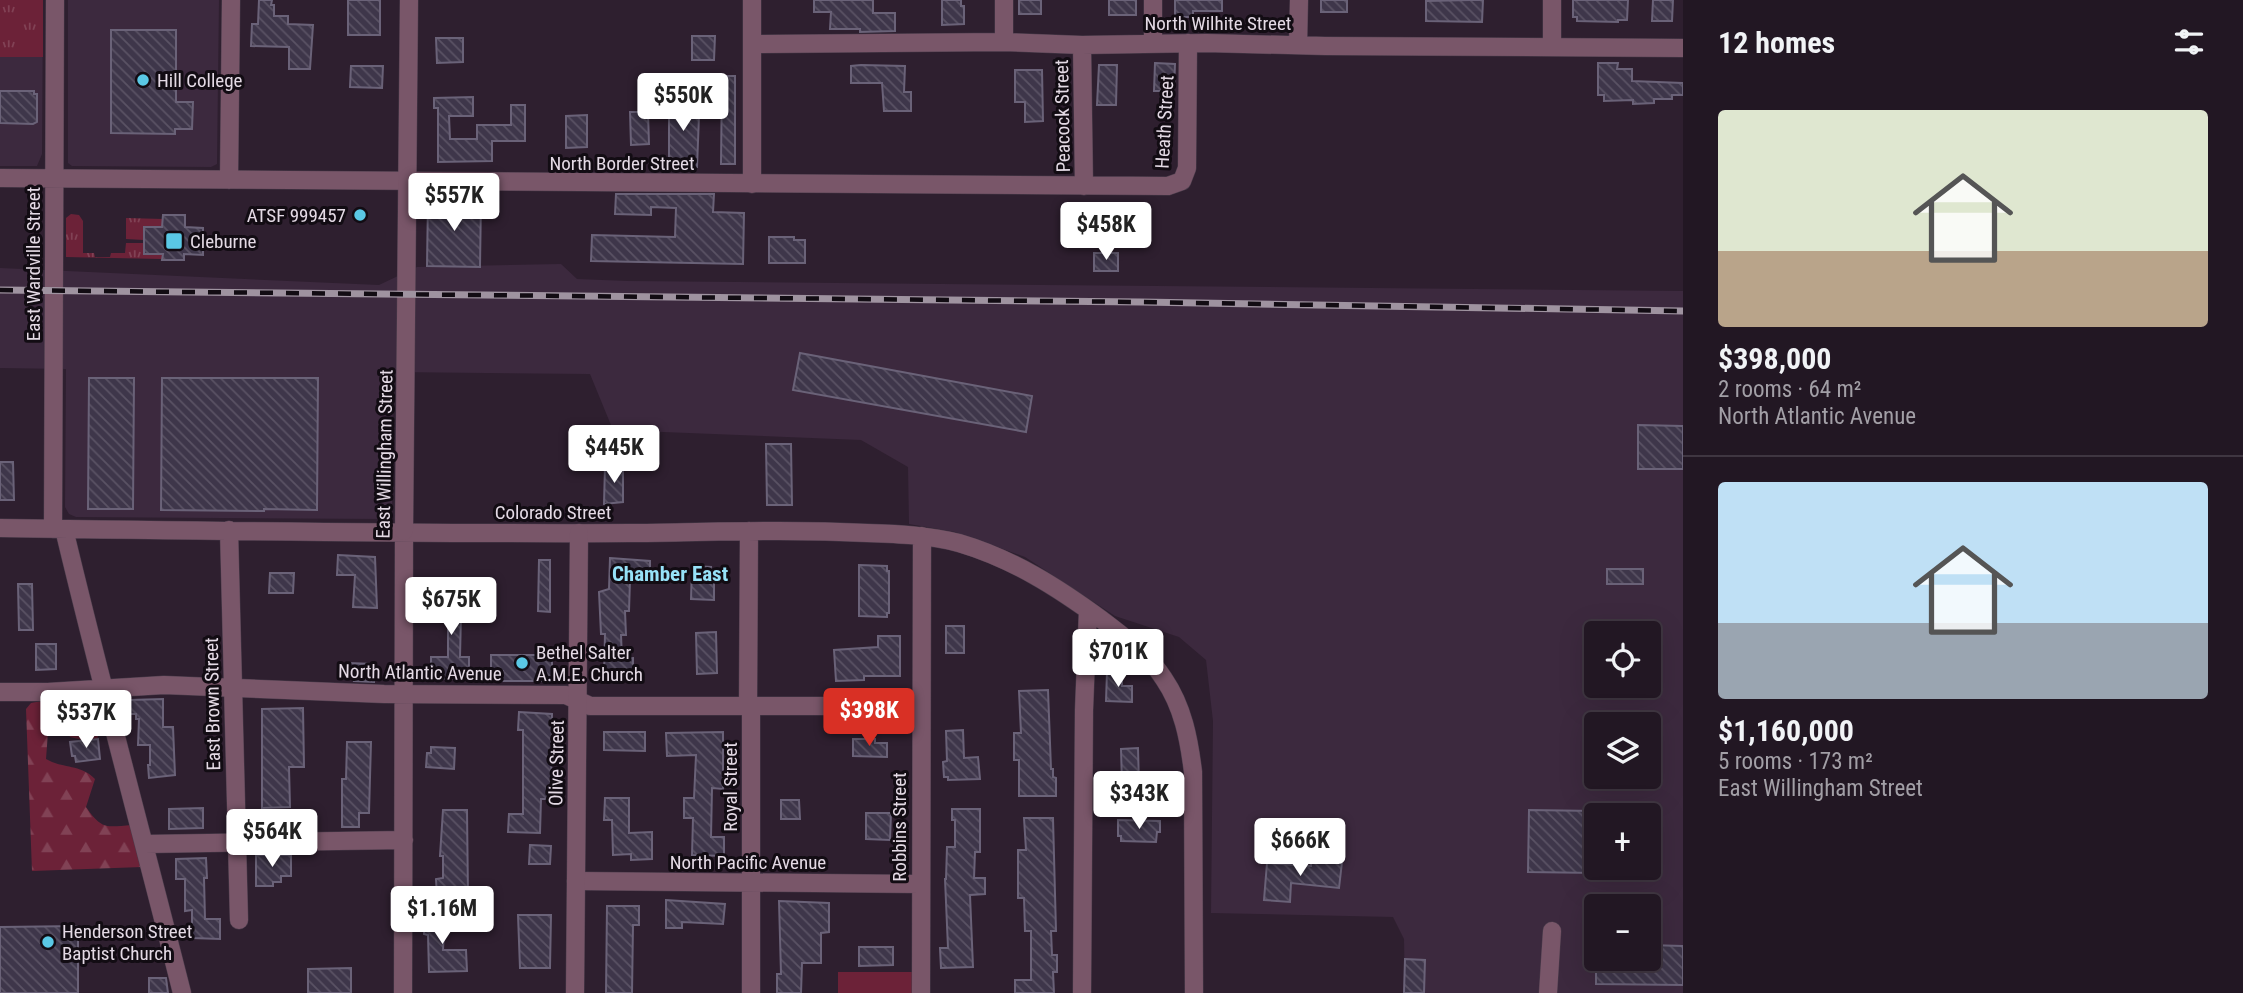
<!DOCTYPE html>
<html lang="en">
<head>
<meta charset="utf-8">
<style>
  :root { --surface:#221723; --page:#2a202b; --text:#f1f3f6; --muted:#a29fa6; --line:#3f3641; --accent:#d93025 }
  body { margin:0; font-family:"Roboto Condensed",sans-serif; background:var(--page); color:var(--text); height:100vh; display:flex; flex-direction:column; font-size:26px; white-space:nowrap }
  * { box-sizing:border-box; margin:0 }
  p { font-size:23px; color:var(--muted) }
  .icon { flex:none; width:38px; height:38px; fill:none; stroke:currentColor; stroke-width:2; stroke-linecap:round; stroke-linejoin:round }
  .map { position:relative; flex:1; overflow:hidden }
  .sheet { display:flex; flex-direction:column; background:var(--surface); width:560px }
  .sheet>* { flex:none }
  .fabs { position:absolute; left:1584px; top:621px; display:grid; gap:14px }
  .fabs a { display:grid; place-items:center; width:77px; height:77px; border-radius:7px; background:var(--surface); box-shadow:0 7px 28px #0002,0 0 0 2px var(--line); font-size:35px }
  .price { position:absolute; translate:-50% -60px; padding:0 16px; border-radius:7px; background:#fff; color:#222; font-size:23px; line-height:46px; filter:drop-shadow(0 2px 4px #0008) }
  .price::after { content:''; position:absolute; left:50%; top:42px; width:21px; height:16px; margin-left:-10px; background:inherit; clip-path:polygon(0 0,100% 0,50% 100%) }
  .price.active { background:var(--accent); color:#fff }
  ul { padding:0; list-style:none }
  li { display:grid; align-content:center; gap:14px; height:371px; padding:0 35px }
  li+li { border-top:2px solid var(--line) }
  li span { display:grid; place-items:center; height:217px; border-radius:7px; color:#555 }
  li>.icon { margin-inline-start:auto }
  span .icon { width:126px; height:126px; fill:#fffc; stroke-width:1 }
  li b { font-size:30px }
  h2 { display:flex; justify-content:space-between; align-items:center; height:84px; padding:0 35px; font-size:30px }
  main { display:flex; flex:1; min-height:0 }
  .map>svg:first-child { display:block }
  .built { fill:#3c293e; fill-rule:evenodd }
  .grass { fill:url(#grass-tufts) }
  .forest { fill:url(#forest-firs) }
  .green { fill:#6c2238 }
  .building { fill:url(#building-back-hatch); stroke:#6a6278; stroke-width:2 }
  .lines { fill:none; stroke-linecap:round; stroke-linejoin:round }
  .minor-casing { stroke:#4b3d4c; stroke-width:19 }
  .tertiary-casing { stroke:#4b3d4c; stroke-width:19 }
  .minor { stroke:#795669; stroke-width:18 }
  .tertiary { stroke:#795669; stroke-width:18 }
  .rail-casing { stroke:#9f93a0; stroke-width:7 }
  .rail { stroke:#120c13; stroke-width:4.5; stroke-dasharray:13; stroke-linecap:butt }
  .poi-dot { fill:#5ac8e5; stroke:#120c13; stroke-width:2.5 }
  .labels { text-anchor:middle; stroke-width:6; stroke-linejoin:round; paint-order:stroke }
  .street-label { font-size:19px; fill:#e4dae5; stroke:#120c13 }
  .poi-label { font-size:19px; fill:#e4dae5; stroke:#120c13; text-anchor:start }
  .neighbourhood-label { font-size:21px; font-weight:bold; fill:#97e2f8; stroke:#120c13 }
</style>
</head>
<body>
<main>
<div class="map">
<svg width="1683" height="993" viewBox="0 0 1683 993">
  <defs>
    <pattern id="grass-tufts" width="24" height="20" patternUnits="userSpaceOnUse" patternTransform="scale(1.75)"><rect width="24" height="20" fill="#6c2238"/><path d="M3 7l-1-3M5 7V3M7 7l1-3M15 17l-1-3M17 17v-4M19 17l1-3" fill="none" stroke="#814255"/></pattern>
    <pattern id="forest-firs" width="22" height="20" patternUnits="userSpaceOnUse" patternTransform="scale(1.75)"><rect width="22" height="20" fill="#6c2238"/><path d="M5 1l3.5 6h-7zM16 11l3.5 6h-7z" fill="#814255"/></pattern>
    <pattern id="building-back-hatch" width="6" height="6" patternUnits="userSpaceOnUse" patternTransform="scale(1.75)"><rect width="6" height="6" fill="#3e364a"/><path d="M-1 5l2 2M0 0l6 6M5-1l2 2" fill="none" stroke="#5a5264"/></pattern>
  </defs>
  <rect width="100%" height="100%" fill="#2e1f2f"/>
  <path class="built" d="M 0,0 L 43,0 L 42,154 L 37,166 L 0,166 Z
    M 68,0 L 219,0 L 217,164 L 211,167 L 72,166 L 68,163 Z
    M 561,264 L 577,279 L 628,281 L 1683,291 L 1683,993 L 1405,993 L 1404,939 L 1393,917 L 1211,913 L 1213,721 L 1206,660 L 1179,637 L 1115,616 L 1025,557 L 955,532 L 909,524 L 908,467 L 861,440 L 613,430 L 590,374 L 393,372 L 392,510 L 386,519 L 76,517 L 69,514 L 65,507 L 66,369 L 0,368 L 0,268 L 379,285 L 417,267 ZM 1596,634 L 1648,634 L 1648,686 L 1596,686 ZM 1596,724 L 1648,724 L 1648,777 L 1596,777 ZM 1596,816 L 1648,816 L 1648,868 L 1596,868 ZM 1596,906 L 1648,906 L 1648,959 L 1596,959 Z"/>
  <path class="grass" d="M 0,0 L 43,0 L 43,57 L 0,57 Z
    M 71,214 L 79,215 L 83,221 L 83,253 L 94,253 L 95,257 L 110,257 L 111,253 L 125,253 L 126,243 L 144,243 L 144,254 L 162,254 L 162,259 L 66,257 L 66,218 Z
    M 126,218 L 163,219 L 163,227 L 144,240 L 126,239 Z"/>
  <path class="forest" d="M 47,700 L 86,701 L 95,716 L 100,731 L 97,739 L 87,741 L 70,737 L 68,732 L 70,726 C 62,727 56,731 48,732 L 46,759 C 63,769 81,764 95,779 L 86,807 C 102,830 106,827 132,825 L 142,867 L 32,871 L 26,709 L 31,703 Z"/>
  <path class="green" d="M 838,972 L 913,972 L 913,993 L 838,993 Z"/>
  <path class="building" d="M 259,0 L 272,0 L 271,5 L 274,5 L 274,16 L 288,16 L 288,24 L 313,25 L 310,69 L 289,69 L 289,47 L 251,46 L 252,24 L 258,24 Z
    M 348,0 L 380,0 L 380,35 L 348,35 Z
    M 814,0 L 873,0 L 873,13 L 895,13 L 895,31 L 860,32 L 860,29 L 830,29 L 831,12 L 814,12 Z
    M 942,0 L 961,0 L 961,6 L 964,6 L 964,24 L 942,25 Z
    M 1019,0 L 1041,0 L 1041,14 L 1019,14 Z
    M 1109,0 L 1136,0 L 1136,15 L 1109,15 Z
    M 1175,0 L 1222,0 L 1222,11 L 1193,11 L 1193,17 L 1175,17 Z
    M 1321,0 L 1347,0 L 1347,12 L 1321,12 Z
    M 1471,0 L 1483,0 L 1482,22 L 1426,21 L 1426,1 Z
    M 1573,0 L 1628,0 L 1627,20 L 1618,20 L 1618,22 L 1577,21 L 1577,17 L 1573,17 Z
    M 1653,0 L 1673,0 L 1672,21 L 1652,21 Z
    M 111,30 L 176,30 L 176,102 L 193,102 L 192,129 L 175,129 L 175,134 L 111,133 Z
    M 692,36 L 715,36 L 714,60 L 692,60 Z
    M 436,38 L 463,38 L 463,62 L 437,63 Z
    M 1155,63 L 1175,64 L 1174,91 L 1154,91 Z
    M 1598,63 L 1618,63 L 1617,69 L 1632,69 L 1632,81 L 1683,83 L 1683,95 L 1672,95 L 1672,99 L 1654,99 L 1654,103 L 1633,104 L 1633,100 L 1604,101 L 1604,95 L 1598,95 Z
    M 861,65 L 905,66 L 904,92 L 911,92 L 911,111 L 884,111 L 882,83 L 851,83 L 851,66 Z
    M 1099,65 L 1117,65 L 1116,105 L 1097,105 Z
    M 351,66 L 383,66 L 382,88 L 350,87 Z
    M 1015,70 L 1042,70 L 1043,121 L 1025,122 L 1025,102 L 1015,102 Z
    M 722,76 L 735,76 L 735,164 L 721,164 Z
    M 0,91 L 34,91 L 34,94 L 37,94 L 37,122 L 33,124 L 0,123 Z
    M 473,97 L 473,116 L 449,116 L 450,139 L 477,139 L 477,125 L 511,125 L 511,105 L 525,105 L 525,141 L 492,141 L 492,161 L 438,162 L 438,108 L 434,108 L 434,98 Z
    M 669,100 L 694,100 L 694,116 L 699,116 L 697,167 L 678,167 L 677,161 L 669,161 Z
    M 630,112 L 648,112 L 649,144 L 631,145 Z
    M 587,115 L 587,147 L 566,148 L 566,116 Z
    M 616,194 L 714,194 L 713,212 L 744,213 L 743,264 L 591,261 L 592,235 L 675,237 L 676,208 L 651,207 L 651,215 L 615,214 Z
    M 428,200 L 481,200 L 480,267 L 427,266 Z
    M 163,215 L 185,215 L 185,227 L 203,228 L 203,255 L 184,254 L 184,260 L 162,260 L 163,254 L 144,254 L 144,227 L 162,227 Z
    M 769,237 L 794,237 L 794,240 L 805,240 L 805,263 L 769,263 Z
    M 1094,253 L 1118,253 L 1118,271 L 1094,271 Z
    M 800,353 L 1032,396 L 1026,432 L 793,390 Z
    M 89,378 L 134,378 L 133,509 L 88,509 Z
    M 162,378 L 318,378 L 317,510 L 264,509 L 264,511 L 161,510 Z
    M 1638,425 L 1683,426 L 1683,469 L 1638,469 Z
    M 766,444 L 791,444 L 792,505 L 767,505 Z
    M 0,462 L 13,462 L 14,500 L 0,500 Z
    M 605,466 L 623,466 L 623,502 L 604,504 Z
    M 338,555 L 375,557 L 377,608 L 353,607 L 355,575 L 337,575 Z
    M 610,558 L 650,561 L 650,577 L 630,580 L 629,611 L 625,611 L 626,635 L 621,635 L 622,659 L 633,658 L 633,676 L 604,675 L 605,634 L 601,634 L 599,592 L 609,589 Z
    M 539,560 L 550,560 L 550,612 L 538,611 Z
    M 859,565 L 887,566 L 887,571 L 889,571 L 889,613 L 887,613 L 887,617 L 859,616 Z
    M 692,566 L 711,567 L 710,579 L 714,580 L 714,600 L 691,599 Z
    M 1607,569 L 1643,569 L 1643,584 L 1607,584 Z
    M 270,573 L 294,573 L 293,593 L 269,593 Z
    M 18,584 L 32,584 L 33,630 L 19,630 Z
    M 433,592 L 468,594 L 467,614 L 461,614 L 460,657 L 469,657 L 469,679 L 431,679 L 431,657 L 448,657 L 448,613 L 432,612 Z
    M 946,626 L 964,626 L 964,653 L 946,653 Z
    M 716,632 L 717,673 L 697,674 L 696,633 Z
    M 878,636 L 900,636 L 900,676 L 864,676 L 864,680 L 836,681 L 834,650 L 878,647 Z
    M 36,644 L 56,644 L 56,669 L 36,670 Z
    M 491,655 L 552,655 L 552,681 L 502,681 L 503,671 L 491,671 Z
    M 348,663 L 374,664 L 374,682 L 354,681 L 355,676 L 348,676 Z
    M 1107,672 L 1122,672 L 1122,686 L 1132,686 L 1132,702 L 1106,701 Z
    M 1048,690 L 1051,769 L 1053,769 L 1053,777 L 1056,778 L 1056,796 L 1019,796 L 1019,760 L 1014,760 L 1014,733 L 1021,733 L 1019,691 Z
    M 163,699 L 163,727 L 173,727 L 175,775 L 149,778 L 148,765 L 150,765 L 150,745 L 138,745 L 139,719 L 136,719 L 136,714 L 130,714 L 130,700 Z
    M 303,708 L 304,767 L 289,767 L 290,807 L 262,808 L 262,709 Z
    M 519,712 L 552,714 L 551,799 L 541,799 L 540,833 L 508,832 L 509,814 L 523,814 L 523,730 L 518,730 Z
    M 963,730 L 964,758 L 978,757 L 980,779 L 948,780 L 948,777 L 944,777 L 943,762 L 947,761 L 946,731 Z
    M 604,732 L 645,732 L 645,751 L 604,750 Z
    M 723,732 L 723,789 L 712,788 L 711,837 L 724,837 L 724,856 L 692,855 L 693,818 L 684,818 L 684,798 L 694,798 L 696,755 L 667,756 L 666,733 Z
    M 98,739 L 100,759 L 76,762 L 75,756 L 72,756 L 70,742 Z
    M 853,739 L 875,739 L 875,743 L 887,743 L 887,757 L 853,756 Z
    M 347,742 L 371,742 L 369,813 L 359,813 L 359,827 L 342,827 L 342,779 L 346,779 Z
    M 431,747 L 455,748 L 454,769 L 426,767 L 427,753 L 431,753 Z
    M 1138,748 L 1139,784 L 1160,784 L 1160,801 L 1119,799 L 1119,784 L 1122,784 L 1121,749 Z
    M 605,798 L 629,798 L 629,833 L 652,832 L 652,859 L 631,860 L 631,854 L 613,855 L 612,820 L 604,820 Z
    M 781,800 L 799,800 L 800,819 L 781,819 Z
    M 203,808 L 203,828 L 169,829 L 169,809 Z
    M 952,809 L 980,809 L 980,852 L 975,852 L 974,878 L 985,878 L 985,894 L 970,895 L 973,967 L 941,968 L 940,948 L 948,948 L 945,879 L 946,879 L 947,847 L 955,847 L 955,820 L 952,820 Z
    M 443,810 L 467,810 L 468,897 L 437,898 L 436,879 L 443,878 L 443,856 L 440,856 Z
    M 1529,810 L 1596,811 L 1596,873 L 1528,872 Z
    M 866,813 L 891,813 L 890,840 L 866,839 Z
    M 1024,818 L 1053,818 L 1056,931 L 1051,931 L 1052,955 L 1057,955 L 1057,972 L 1053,972 L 1054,993 L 1015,993 L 1015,980 L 1031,980 L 1031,931 L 1025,931 L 1024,898 L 1018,898 L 1018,850 L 1026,850 Z
    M 1118,820 L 1160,821 L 1160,832 L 1157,832 L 1156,842 L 1121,841 L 1121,836 L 1118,836 Z
    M 530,845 L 551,846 L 550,864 L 529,864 Z
    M 256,855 L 291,855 L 291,876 L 281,876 L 281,882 L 273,882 L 273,886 L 256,886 Z
    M 206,858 L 207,878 L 204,878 L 205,919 L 220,919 L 220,939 L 192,938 L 192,910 L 185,911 L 185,879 L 176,879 L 176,859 Z
    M 1311,859 L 1342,862 L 1339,888 L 1291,883 L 1290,902 L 1264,900 L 1267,863 L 1311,866 Z
    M 666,900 L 725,904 L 723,924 L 682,922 L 682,928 L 666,928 Z
    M 779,901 L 829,903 L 829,932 L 821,933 L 821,963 L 802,963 L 801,993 L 777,993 L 777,974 L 781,974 Z
    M 607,906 L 639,906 L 639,925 L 633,925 L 632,993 L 606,993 Z
    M 425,910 L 445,910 L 443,950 L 466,950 L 467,971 L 429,972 L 428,935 L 424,934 Z
    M 518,915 L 551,915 L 550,968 L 520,968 Z
    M 78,926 L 78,993 L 0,993 L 0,927 Z
    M 1648,945 L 1683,946 L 1683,985 L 1596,984 L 1596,959 L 1648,959 Z
    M 859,947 L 893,947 L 893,965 L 859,966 Z
    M 1405,959 L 1425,960 L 1424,993 L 1404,993 Z
    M 351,968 L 351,993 L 308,993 L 308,969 Z
    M 149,978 L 166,978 L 168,993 L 149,993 Z"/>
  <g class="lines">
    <g class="minor-casing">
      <path id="minor" d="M 752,0 L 752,184
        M 1004,0 L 1004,42
        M 1153,43 L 1153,0
        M 752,44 L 1004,42 L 1082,45 L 1206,43 L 1325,46 L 1683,48
        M 1082,45 L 1084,186
        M 1298,45 L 1299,0
        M 1552,47 L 1552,0
        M 0,178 L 1168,186 L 1182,181 L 1187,168 L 1188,43
        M 229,180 L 231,0
        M 0,528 C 210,531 421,534 631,533 C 710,532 789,529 867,533 C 898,534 929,535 959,543 C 1013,559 1057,587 1102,620 C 1124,637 1149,655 1164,679 C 1183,707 1189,739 1193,772 L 1194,993
        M 53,529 L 55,0
        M 64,529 C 101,684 143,838 182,993
        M 229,530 L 239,920
        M 0,692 L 48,692 L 164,685 L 384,694 L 566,695 L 590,706 L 921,706
        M 748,707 L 749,531
        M 145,844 L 404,840
        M 576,881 L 920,884
        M 403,993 L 404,531
        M 751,993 L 751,707
        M 921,993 L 922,536
        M 1082,993 L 1084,710 L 1088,610
        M 1548,993 L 1552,931"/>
    </g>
    <g class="tertiary-casing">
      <path id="tertiary" d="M 404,531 L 409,0
        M 575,993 L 579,533"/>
    </g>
    <use href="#minor" class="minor"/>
    <use href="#tertiary" class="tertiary"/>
    <g class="rail-casing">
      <path id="rail" d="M 0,290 L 1141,302 L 1683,311"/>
    </g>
    <use href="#rail" class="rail"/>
  </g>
  <g class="poi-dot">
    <circle cx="143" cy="80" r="7"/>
    <circle cx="360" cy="215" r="7"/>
    <rect x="165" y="232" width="18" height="18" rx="3.5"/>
    <circle cx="522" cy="663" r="7"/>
    <circle cx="48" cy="942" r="7"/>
  </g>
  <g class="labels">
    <g class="street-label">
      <text x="1218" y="30">North Wilhite Street</text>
      <text transform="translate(1062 116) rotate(-91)" y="7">Peacock Street</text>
      <text transform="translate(1164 122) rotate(-87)" y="7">Heath Street</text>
      <text x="622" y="170">North Border Street</text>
      <text transform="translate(33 264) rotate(-90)" y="7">East Wardville Street</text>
      <text transform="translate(384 454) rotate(-89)" y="7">East Willingham Street</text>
      <text x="553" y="519">Colorado Street</text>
      <text transform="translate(420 672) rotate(1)" y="7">North Atlantic Avenue</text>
      <text transform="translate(212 704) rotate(-91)" y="7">East Brown Street</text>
      <text transform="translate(556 763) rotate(-89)" y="7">Olive Street</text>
      <text transform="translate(730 787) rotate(-90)" y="7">Royal Street</text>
      <text transform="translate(899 827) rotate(-90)" y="7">Robbins Street</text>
      <text x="748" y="869">North Pacific Avenue</text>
    </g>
    <g class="poi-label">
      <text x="157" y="87">Hill College</text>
      <text x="346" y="222" text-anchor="end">ATSF 999457</text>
      <text x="190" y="248">Cleburne</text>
      <text x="536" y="659">Bethel Salter<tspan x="536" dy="22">A.M.E. Church</tspan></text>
      <text x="62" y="938">Henderson Street<tspan x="62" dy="22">Baptist Church</tspan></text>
    </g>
    <g class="neighbourhood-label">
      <text x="670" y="581">Chamber East</text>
    </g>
  </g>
</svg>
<div class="fabs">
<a><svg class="icon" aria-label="locate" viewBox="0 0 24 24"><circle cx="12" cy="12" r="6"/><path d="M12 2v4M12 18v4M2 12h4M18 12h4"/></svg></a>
<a><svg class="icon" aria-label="layers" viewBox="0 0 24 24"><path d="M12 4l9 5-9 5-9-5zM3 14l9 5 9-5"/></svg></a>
<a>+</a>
<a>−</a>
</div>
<b class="price" style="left:683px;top:133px">$550K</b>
<b class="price" style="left:454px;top:233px">$557K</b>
<b class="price" style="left:1106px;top:262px">$458K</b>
<b class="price" style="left:614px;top:485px">$445K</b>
<b class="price" style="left:451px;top:637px">$675K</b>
<b class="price" style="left:1118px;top:689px">$701K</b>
<b class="price active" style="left:869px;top:748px">$398K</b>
<b class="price" style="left:86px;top:750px">$537K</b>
<b class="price" style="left:1139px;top:831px">$343K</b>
<b class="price" style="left:272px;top:869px">$564K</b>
<b class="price" style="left:1300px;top:878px">$666K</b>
<b class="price" style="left:442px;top:946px">$1.16M</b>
</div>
<section class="sheet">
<h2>12 homes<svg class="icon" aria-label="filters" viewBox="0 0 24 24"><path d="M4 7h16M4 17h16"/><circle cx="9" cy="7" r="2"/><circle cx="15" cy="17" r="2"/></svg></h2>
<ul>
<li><span style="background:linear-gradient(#dfe7d0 65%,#b9a48a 0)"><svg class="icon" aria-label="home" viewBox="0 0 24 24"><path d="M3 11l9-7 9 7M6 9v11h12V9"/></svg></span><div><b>$398,000</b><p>2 rooms · 64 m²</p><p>North Atlantic Avenue</p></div></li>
<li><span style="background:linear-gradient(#bfe0f5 65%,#9aa5b1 0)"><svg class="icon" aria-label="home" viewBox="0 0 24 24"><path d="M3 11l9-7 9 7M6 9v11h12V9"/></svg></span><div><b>$1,160,000</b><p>5 rooms · 173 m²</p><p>East Willingham Street</p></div></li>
</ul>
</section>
</main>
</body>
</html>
